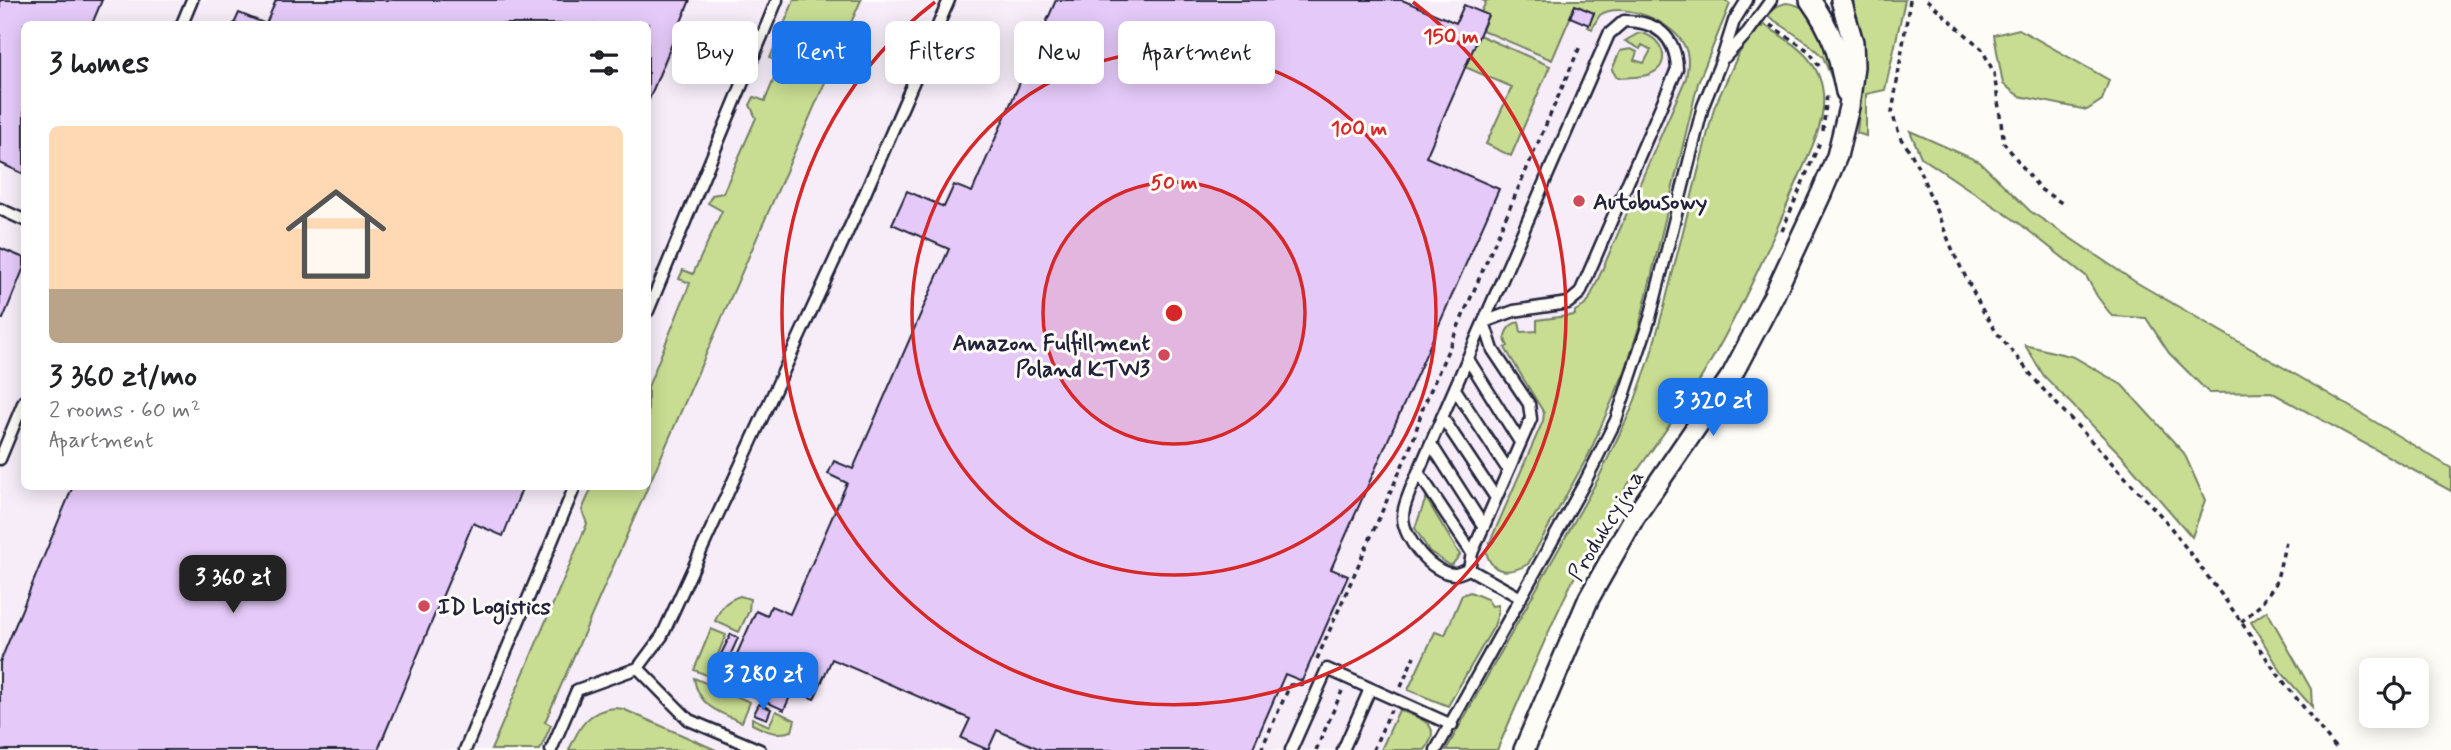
<!DOCTYPE html>
<html lang="en">
<head>
<meta charset="utf-8">
<style>
  :root { --surface:#fff; --page:#f2f2f2; --text:#202124; --muted:#757577; --accent:#1a73e8 }
  body { margin:0; font-family:Mynerve,sans-serif; background:var(--page); color:var(--text); height:100vh; display:flex; flex-direction:column; font-size:26px; white-space:nowrap }
  * { box-sizing:border-box; margin:0 }
  p { font-size:23px; color:var(--muted) }
  .icon { flex:none; width:38px; height:38px; fill:none; stroke:currentColor; stroke-width:2; stroke-linecap:round; stroke-linejoin:round }
  .map { position:relative; flex:1; overflow:hidden }
  .panel { position:absolute; left:21px; top:21px; width:630px; height:469px; display:flex; flex-direction:column; background:var(--surface); border-radius:10px; box-shadow:0 4px 18px #0003 }
  .panel>* { flex:none }
  .hud { position:absolute; left:672px; top:21px; width:665px; height:63px; display:flex; gap:14px }
  .controls { position:absolute; left:2359px; top:658px; display:grid; gap:14px }
  .controls a { display:grid; place-items:center; width:70px; height:70px; border-radius:10px; background:var(--surface); box-shadow:0 4px 18px #0003; font-size:35px }
  .price { position:absolute; translate:-50% -60px; padding:0 16px; border-radius:14px; background:var(--accent); color:#fff; font-size:23px; line-height:46px; filter:drop-shadow(0 2px 4px #0008) }
  .price::after { content:''; position:absolute; left:50%; top:42px; width:21px; height:16px; margin-left:-10px; background:inherit; clip-path:polygon(0 0,100% 0,50% 100%) }
  .price.on { background:#222; color:#fff }
  ul { padding:0; list-style:none }
  li { display:grid; align-content:center; gap:14px; height:371px; padding:0 28px }
  li span { display:grid; place-items:center; height:217px; border-radius:10px; color:#555 }
  li>.icon { margin-inline-start:auto }
  span .icon { width:126px; height:126px; fill:#fffc; stroke-width:1 }
  li b { font-size:30px }
  h2 { display:flex; justify-content:space-between; align-items:center; height:84px; padding:0 28px; font-size:30px }
  .pill { padding:0 24px; border-radius:10px; background:var(--surface); box-shadow:0 4px 18px #0003; font-size:24px; line-height:63px }
  .pill.on { background:var(--accent); color:#fff }
  .map>svg:first-child { display:block }
  .built { fill:#f6edf8; fill-rule:evenodd }
  .green { fill:#c8dd92; stroke:#758066; stroke-width:2 }
  .building { fill:#e5caf9; stroke:#22223b; stroke-width:2 }
  .lines { fill:none; stroke-linecap:round; stroke-linejoin:round }
  .lane-casing { stroke:#22223b; stroke-width:15 }
  .street-casing { stroke:#22223b; stroke-width:24 }
  .path { stroke:#22223b; stroke-width:3.5; stroke-dasharray:5 5; stroke-linecap:butt }
  .lane { stroke:#fdfcf7; stroke-width:10 }
  .street { stroke:#fdfcf7; stroke-width:19 }
  .ring { fill:none; stroke:#d62828; stroke-width:3.5 }
  .poi-dot { fill:#d1495b; stroke:#fdfcf7; stroke-width:2.5 }
  .labels { text-anchor:middle; stroke-width:6; stroke-linejoin:round; paint-order:stroke }
  .poi-label { font-size:23px; font-weight:bold; fill:#22223b; stroke:#fdfcf7; text-anchor:start }
  .street-label { font-size:23px; fill:#22223b; stroke:#fdfcf7 }
  .centre { fill:#d62828; stroke:#fdfcf7; stroke-width:3.5 }
  .ring-label { font-size:21px; text-anchor:middle; font-weight:bold; fill:#d62828; stroke:#fdfcf7; stroke-width:6; stroke-linejoin:round; paint-order:stroke }
</style>
</head>
<body>
<div class="map">
<svg width="2451" height="750" viewBox="0 0 2451 750">
  <rect width="100%" height="100%" fill="#fdfcf7"/>
  <filter id="ink" filterUnits="userSpaceOnUse"><feTurbulence type="fractalNoise" baseFrequency=".0143" numOctaves="2"/><feDisplacementMap in="SourceGraphic" scale="14" xChannelSelector="R" yChannelSelector="G"/><feConvolveMatrix kernelMatrix="1 2 1 2 8 2 1 2 1" color-interpolation-filters="sRGB"/></filter>
  <g filter="url(#ink)">
    <path class="built" d="M 0,0 L 1643,0 L 1704,55 L 1490,553 L 1394,750 L 0,750 ZM 24,24 L 648,24 L 648,486 L 24,486 Z"/>
    <path class="green" d="M 794,0 L 861,0 L 545,722 L 551,725 L 540,750 L 491,750 L 587,524 L 582,510 L 592,487 L 648,486 L 648,387 L 690,283 L 679,279 L 683,270 L 693,274 L 722,211 L 708,203 L 712,195 L 723,193 L 756,118 L 750,105 L 754,97 L 765,101 L 780,64 L 770,58 Z
      M 1482,0 L 1725,0 L 1730,4 L 1698,83 L 1639,327 L 1625,371 L 1589,454 L 1528,564 C 1509,575 1491,574 1486,551 L 1543,421 L 1544,413 L 1505,348 L 1508,346 C 1501,336 1508,324 1519,322 L 1521,332 L 1537,331 L 1537,320 L 1575,315 L 1575,311 L 1584,306 L 1589,300 L 1686,78 C 1688,67 1690,56 1684,45 C 1673,22 1622,0 1600,15 C 1597,19 1594,25 1592,29 L 1588,27 L 1594,13 L 1575,6 L 1552,60 L 1482,30 L 1488,16 L 1481,12 L 1486,2 Z
      M 1849,0 L 1905,0 L 1885,90 L 1866,94 L 1866,136 L 1857,133 C 1862,87 1865,45 1849,0 Z
      M 1786,3 C 1829,7 1830,58 1837,91 L 1823,57 L 1808,43 L 1768,16 L 1777,6 Z
      M 1763,24 C 1791,42 1819,57 1823,93 C 1826,124 1808,155 1796,184 C 1767,254 1735,323 1695,388 C 1665,434 1630,477 1603,524 C 1561,596 1531,674 1497,750 L 1446,750 L 1598,479 L 1632,408 L 1649,361 L 1664,307 L 1714,108 L 1738,55 L 1758,25 L 1762,27 Z
      M 2019,29 L 2109,80 L 2102,100 L 2087,110 L 2019,96 L 2003,84 L 1994,35 Z
      M 1639,33 C 1662,35 1674,65 1650,74 C 1641,78 1627,77 1617,78 L 1612,70 L 1620,51 L 1631,49 L 1637,52 L 1634,60 L 1644,63 L 1651,50 L 1642,45 L 1640,49 L 1625,41 Z
      M 1479,35 L 1550,66 L 1511,156 L 1486,144 L 1512,87 L 1465,67 Z
      M 1910,131 L 1980,162 L 2030,211 L 2134,281 L 2329,394 L 2451,468 L 2451,491 L 2271,392 L 2209,393 L 2169,353 L 2146,318 L 2112,316 L 2097,296 L 2086,276 L 2019,223 L 1921,157 Z
      M 2025,345 L 2074,357 L 2122,385 L 2184,453 L 2205,500 L 2192,537 L 2123,457 L 2044,376 Z
      M 1426,498 L 1460,555 L 1451,566 L 1429,551 L 1415,528 Z
      M 1470,592 L 1487,599 L 1492,606 L 1498,605 L 1498,614 L 1494,626 L 1448,706 L 1408,690 L 1435,632 L 1445,635 L 1462,595 Z
      M 740,596 L 750,599 L 749,611 L 739,632 L 715,621 C 721,607 725,601 740,596 Z
      M 2267,611 L 2311,689 L 2312,707 L 2282,673 L 2251,622 Z
      M 711,629 L 726,635 L 716,659 L 727,664 L 719,680 L 694,670 Z
      M 694,678 L 750,702 L 742,722 C 719,713 698,706 694,678 Z
      M 615,708 L 623,709 L 716,750 L 569,750 C 579,727 588,710 615,708 Z
      M 1399,710 C 1421,719 1444,723 1425,750 L 1381,750 Z
      M 776,711 L 795,720 L 792,731 C 776,736 766,731 752,724 L 752,718 L 769,726 Z"/>
    <path class="building" d="M 0,0 L 102,0 L 92,24 L 24,24 L 24,174 L 0,163 Z
      M 276,0 L 690,0 L 648,102 L 648,24 L 234,24 L 239,13 L 266,24 Z
      M 1056,0 L 1402,0 L 1456,23 L 1464,5 L 1488,15 L 1426,157 L 1499,189 L 1331,569 L 1348,576 L 1302,681 L 1285,674 L 1252,750 L 1042,750 L 997,730 L 988,750 L 961,738 L 970,719 L 832,659 L 814,699 L 793,690 L 784,710 L 724,683 L 756,611 L 767,616 L 771,606 L 790,614 L 847,483 L 828,474 L 834,461 L 853,469 L 949,249 L 892,224 L 907,191 L 944,207 L 954,185 L 972,192 Z
      M 1575,5 L 1594,13 L 1589,25 L 1570,17 Z
      M 0,248 L 24,258 L 24,267 L 3,319 L 0,318 Z
      M 73,486 L 523,486 L 503,536 L 473,523 L 378,750 L 0,750 L 0,662 Z
      M 731,634 L 738,638 L 729,658 L 721,654 Z
      M 759,704 L 771,709 L 767,719 L 754,714 Z"/>
    <g class="lines">
      <g class="lane-casing">
        <path id="lane" d="M 182,24 L 192,0
          M 1725,57 L 1748,32 L 1771,0
          M 0,209 L 24,220
          M 648,311 L 777,0
          M 1468,359 L 1520,442
          M 1455,389 L 1508,470
          M 1442,417 L 1496,498
          M 1431,444 L 1484,527
          M 0,459 L 24,401
          M 1418,472 L 1472,553
          M 1410,491 C 1407,500 1403,507 1403,517 C 1403,538 1432,574 1454,574 C 1459,574 1465,571 1469,569 L 1472,553 L 1531,419 L 1529,404 L 1493,350 L 1484,322 L 1514,311 L 1568,303 L 1580,293 L 1677,69 C 1676,36 1656,21 1624,21 L 1609,34 L 1410,491
          M 1469,569 L 1521,598
          M 638,668 L 689,720 L 760,750
          M 465,750 L 575,486
          M 551,750 L 577,690 L 638,668 L 662,636 L 864,196 L 949,0
          M 1291,750 L 1327,669 L 1452,725
          M 1343,750 L 1370,689
          M 1436,750 L 1585,482 L 1616,420 L 1650,318 L 1703,106 L 1722,59 L 1734,21 L 1747,0"/>
      </g>
      <g class="street-casing">
        <path id="street" d="M 1810,0 C 1834,34 1838,52 1846,92
          M 1524,750 L 1589,598 L 1634,518 L 1732,375 L 1774,295 L 1822,192 L 1837,156 L 1849,107 L 1854,66 L 1853,42 L 1841,0"/>
      </g>
      <path class="path" d="M 1910,0 L 1892,113 L 1901,139 L 1910,151 L 1919,169 L 1956,258 L 1983,311 L 1997,333 L 2042,388 L 2165,520 L 2230,606 L 2276,672 L 2337,750
        M 1927,0 L 1982,49 L 1994,73 L 2004,143 L 2040,189 L 2065,205
        M 1770,25 L 1809,51 L 1821,69
        M 1823,131 L 1827,94
        M 1782,231 L 1820,142
        M 2241,622 L 2259,606 L 2276,583 L 2287,537
        M 1317,659 L 1413,441 L 1422,410 L 1581,44
        M 1401,687 L 1414,656
        M 1261,750 L 1290,685 L 1305,684 L 1307,682
        M 1316,750 L 1342,691
        M 1373,750 L 1391,710"/>
      <use href="#lane" class="lane"/>
      <use href="#street" class="street"/>
    </g>
  </g>
  <circle cx="1174" cy="313" r="131" fill="#d62828" fill-opacity=".12"/>
  <g class="ring">
    <circle cx="1174" cy="313" r="131"/>
    <circle cx="1174" cy="313" r="262"/>
    <path d="M1413 2A392 392 0 1 1 935 2"/>
  </g>
  <g class="poi-dot">
    <circle cx="1579" cy="201" r="7"/>
    <circle cx="1164" cy="355" r="7"/>
    <circle cx="424" cy="606" r="7"/>
  </g>
  <g class="labels">
    <g class="poi-label">
      <text x="1593" y="209">Autobusowy</text>
      <text x="1150" y="350" text-anchor="end">Amazon Fulfillment<tspan x="1150" dy="26">Poland KTW3</tspan></text>
      <text x="438" y="614">ID Logistics</text>
    </g>
    <g class="street-label">
      <text transform="translate(1605 525) rotate(-59)" y="8">Produkcyjna</text>
    </g>
  </g>
  <circle cx="1174" cy="313" r="10" class="centre"/>
  <g class="ring-label">
    <text x="1451" y="43">150 m</text>
    <text x="1359" y="135">100 m</text>
    <text x="1174" y="189">50 m</text>
  </g>
</svg>
<div class="controls">
<a><svg class="icon" aria-label="locate" viewBox="0 0 24 24"><circle cx="12" cy="12" r="6"/><path d="M12 2v4M12 18v4M2 12h4M18 12h4"/></svg></a>
</div>
<b class="price" style="left:1713px;top:438px">3 320 zł</b>
<b class="price on" style="left:233px;top:615px">3 360 zł</b>
<b class="price" style="left:763px;top:712px">3 280 zł</b>
<div class="hud">
<a class="pill">Buy</a>
<a class="pill on">Rent</a>
<a class="pill">Filters</a>
<a class="pill">New</a>
<a class="pill">Apartment</a>
</div>
<section class="panel">
<h2>3 homes<svg class="icon" aria-label="filters" viewBox="0 0 24 24"><path d="M4 7h16M4 17h16"/><circle cx="9" cy="7" r="2"/><circle cx="15" cy="17" r="2"/></svg></h2>
<ul>
<li><span style="background:linear-gradient(#ffd9b3 75%,#b9a48a 0)"><svg class="icon" aria-label="home" viewBox="0 0 24 24"><path d="M3 11l9-7 9 7M6 9v11h12V9"/></svg></span><div><b>3 360 zł/mo</b><p>2 rooms · 60 m²</p><p>Apartment</p></div></li>
</ul>
</section>
</div>
</body>
</html>
